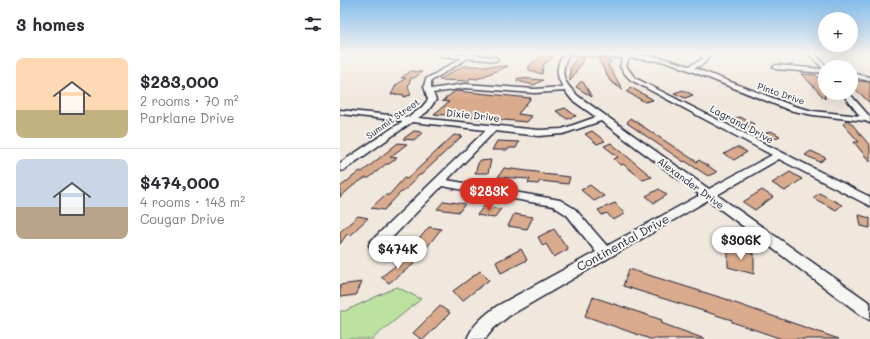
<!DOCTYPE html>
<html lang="en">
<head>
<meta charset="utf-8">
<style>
  :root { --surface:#fff; --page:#f2f2f3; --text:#2b2b33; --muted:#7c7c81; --line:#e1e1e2; --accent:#d93025 }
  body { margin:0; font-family:Mali,sans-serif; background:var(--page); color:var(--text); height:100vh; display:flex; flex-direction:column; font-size:15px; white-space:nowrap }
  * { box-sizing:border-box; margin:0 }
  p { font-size:13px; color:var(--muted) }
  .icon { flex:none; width:22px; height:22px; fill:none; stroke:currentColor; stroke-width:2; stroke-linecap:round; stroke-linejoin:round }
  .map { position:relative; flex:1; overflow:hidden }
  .panel { display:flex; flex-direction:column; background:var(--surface); width:340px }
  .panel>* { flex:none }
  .buttons { position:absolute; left:478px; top:12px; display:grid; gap:8px }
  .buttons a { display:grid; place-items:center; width:40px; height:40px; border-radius:50%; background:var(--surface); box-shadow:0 4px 16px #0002; font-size:20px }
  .price { position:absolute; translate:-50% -34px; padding:0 9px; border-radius:14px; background:#fff; color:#222; font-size:13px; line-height:26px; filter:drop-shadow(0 1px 2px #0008) }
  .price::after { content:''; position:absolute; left:50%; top:24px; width:12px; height:9px; margin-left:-6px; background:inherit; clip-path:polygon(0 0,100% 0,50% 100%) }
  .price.selected { background:var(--accent); color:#fff }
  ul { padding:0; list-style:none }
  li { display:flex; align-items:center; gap:12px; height:100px; padding:0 16px }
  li+li { border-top:1px solid var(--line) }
  li span { display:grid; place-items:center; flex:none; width:112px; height:80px; border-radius:8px; color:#555 }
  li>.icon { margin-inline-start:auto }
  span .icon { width:48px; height:48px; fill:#fffc; stroke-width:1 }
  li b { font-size:17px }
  h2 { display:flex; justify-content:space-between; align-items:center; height:48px; padding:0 16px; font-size:17px }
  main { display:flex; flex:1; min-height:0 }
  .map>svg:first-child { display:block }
  .green { fill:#bbe39f; stroke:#6e826d }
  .building { fill:#d9aa8b; stroke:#22223b }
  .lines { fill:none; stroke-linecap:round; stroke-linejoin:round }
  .minor-casing { stroke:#22223b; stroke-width:3 }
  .minor { fill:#f6f6f2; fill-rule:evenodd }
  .labels { text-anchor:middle; stroke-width:4; stroke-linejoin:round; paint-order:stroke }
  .far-street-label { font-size:9px; fill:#22223b; stroke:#f6f6f2 }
  .street-label { font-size:10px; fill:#22223b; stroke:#f6f6f2 }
  .near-street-label { font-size:12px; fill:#22223b; stroke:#f6f6f2 }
</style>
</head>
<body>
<main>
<section class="panel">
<h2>3 homes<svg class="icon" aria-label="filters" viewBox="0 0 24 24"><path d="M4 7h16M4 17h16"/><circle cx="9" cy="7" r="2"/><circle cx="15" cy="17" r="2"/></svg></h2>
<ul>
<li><span style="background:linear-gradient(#ffd9b3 65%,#c2b280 0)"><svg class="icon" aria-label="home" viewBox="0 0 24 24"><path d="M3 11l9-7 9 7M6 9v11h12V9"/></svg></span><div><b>$283,000</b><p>2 rooms · 70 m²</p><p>Parklane Drive</p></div></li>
<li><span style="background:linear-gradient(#c9d6e8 60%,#b9a48a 0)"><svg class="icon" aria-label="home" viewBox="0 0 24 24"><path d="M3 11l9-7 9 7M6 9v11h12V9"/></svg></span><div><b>$474,000</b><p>4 rooms · 148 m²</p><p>Cougar Drive</p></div></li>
</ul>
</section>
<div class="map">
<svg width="530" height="339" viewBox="0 0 530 339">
  <rect width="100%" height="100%" fill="#f0e7dd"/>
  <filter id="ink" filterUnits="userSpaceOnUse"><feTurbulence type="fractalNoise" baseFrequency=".025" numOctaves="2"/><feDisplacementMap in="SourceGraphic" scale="8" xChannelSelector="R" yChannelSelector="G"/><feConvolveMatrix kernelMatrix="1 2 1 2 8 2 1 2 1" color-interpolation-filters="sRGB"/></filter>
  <g filter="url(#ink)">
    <path class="green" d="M 57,287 L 81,299 L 32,339 L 0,339 L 0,311 L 5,311 Z"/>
    <path class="building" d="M 204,53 L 214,54 L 208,62 L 205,62 L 203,67 L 202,74 L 189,70 L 189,66 Z
      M 238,57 L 245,57 L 230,81 L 230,67 Z
      M 258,58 L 271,61 L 268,65 L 283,90 L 270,81 Z
      M 123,66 L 168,66 L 137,79 L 130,78 L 128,81 L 99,80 Z
      M 71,71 L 82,72 L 74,78 L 71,78 L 68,86 L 71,95 L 64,97 L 64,95 L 58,94 L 51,95 L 56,85 L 66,78 L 61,78 Z
      M 462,74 L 476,75 L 485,85 L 485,99 Z
      M 178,78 L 203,80 L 194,85 L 177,81 Z
      M 511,79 L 517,81 L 530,82 L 530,103 L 511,85 Z
      M 240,82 L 243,82 L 252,97 L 236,87 Z
      M 290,87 L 312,99 L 313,100 L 305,102 L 287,92 Z
      M 343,90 L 353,95 L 345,98 L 334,93 Z
      M 116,91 L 191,98 L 178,114 L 192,116 L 187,122 L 94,114 L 109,102 L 102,101 L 106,99 L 104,99 Z
      M 225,108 L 236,116 L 227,119 L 216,111 Z
      M 400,117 L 414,124 L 406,128 L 390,120 Z
      M 290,118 L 357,162 L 359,160 L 377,172 L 368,176 L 345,161 L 344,162 L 287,123 Z
      M 507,120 L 512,124 L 530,146 L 530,162 L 514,142 L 519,142 L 503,124 Z
      M 74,131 L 83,132 L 74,140 L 63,139 Z
      M 252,131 L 265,141 L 257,144 L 245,134 Z
      M 431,131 L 440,136 L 432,140 L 422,135 Z
      M 114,135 L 122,136 L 81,175 L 79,175 L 63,192 L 61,192 L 44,210 L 31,208 L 45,195 L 49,195 L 64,178 L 67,179 Z
      M 157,141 L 179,142 L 176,148 L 169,148 L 168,150 L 152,150 Z
      M 58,143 L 67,144 L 50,157 L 57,158 L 49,164 L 46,164 L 29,178 L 25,178 L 14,185 L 0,197 L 0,187 L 20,171 L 22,172 Z
      M 271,143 L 295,163 L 312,177 L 303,180 L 283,164 L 281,165 L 274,159 L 278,157 L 264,146 Z
      M 397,147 L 407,152 L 394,160 L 384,154 Z
      M 471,151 L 486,158 L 480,162 L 465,155 Z
      M 151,160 L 148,173 L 135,173 L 139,161 Z
      M 164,168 L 204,173 L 203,174 L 230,177 L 228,184 L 200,181 L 198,184 L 188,183 L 190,179 L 158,177 Z
      M 450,172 L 462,179 L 445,191 L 432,183 Z
      M 250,185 L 264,196 L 254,201 L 241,190 Z
      M 319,189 L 327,195 L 314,203 L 306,196 Z
      M 422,190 L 433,197 L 415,210 L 403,202 Z
      M 479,193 L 502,205 L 496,210 L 473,198 Z
      M 104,201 L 125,204 L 119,212 L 97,209 Z
      M 275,203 L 285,214 L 273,220 L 267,213 L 262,215 L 258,210 Z
      M 144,206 L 161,209 L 154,218 L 137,215 Z
      M 174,214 L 193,217 L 187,229 L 168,226 Z
      M 519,215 L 530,218 L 530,228 L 521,226 Z
      M 18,216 L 28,218 L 10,235 L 7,234 L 0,244 L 0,232 Z
      M 89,227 L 101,229 L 87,247 L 74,245 Z
      M 214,229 L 228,249 L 214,257 L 206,244 L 203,246 L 198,237 Z
      M 388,248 L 414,254 L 414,274 L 388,267 Z
      M 181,249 L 187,260 L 161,273 L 156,262 Z
      M 67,257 L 75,263 L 49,283 L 41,277 Z
      M 289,269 L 389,300 L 389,301 L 499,339 L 442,339 L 392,322 L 392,320 L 283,286 Z
      M 140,271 L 149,280 L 122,301 L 113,291 Z
      M 22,282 L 16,295 L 0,297 L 0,285 Z
      M 253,297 L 322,320 L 321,323 L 365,339 L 310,339 L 245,316 Z
      M 100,306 L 110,313 L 84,339 L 81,339 L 73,333 Z"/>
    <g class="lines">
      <g class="minor-casing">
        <path id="minor" d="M 99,53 L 126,55 L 130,53 L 135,53 L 133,55 L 155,57 L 158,59 L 155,61 L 128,58 L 91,81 L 91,89 L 125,84 L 195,89 L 223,87 C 215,74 216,64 225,53 L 229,53 C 220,73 221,80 238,96 L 369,189 L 432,155 L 291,80 L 284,73 L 280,66 L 283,58 L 235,55 L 233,53 L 285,55 L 286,53 L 290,53 L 290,55 L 319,57 L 349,66 L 361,60 L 364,53 L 368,53 C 369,62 362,65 354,68 L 454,106 L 473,111 L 520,116 L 502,93 L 509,93 L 530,117 L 530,123 L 525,121 L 473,115 L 449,110 L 331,63 L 319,61 L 289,58 L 286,66 L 295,78 L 530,197 L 530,206 L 439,159 L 377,195 L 530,303 L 530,320 L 524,317 L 368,200 L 169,316 L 154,328 L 145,339 L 127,339 C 133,324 145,315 157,306 L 256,252 L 227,215 L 213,206 L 102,186 L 41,249 L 36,250 L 31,249 L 29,245 L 31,241 L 146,130 L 72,122 L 4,170 L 0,171 L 0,163 L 63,121 L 0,114 L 0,110 L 69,117 L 81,108 L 88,100 L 84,86 L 86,79 L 122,58 L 101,56 L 99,55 ZM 125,88 L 195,93 L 225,91 L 232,100 L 256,117 L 222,129 L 199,130 L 78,118 L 87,112 L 96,100 L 93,93 ZM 261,121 L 360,195 L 267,246 L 235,209 L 220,200 L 107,180 L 155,131 L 199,136 L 223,134 Z
          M 469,53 L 474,53 L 487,67 L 485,67 L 485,73 L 436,69 L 433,67 L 436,65 L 483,69 Z
          M 511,73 L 530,77 L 530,81 L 511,77 Z"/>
      </g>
      <use href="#minor" class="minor"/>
    </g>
  </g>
  <linearGradient id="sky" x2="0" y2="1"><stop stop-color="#84bcea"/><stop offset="0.53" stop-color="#f8f4f0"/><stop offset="1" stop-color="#f8f4f0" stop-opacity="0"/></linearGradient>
  <rect width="530" height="100" fill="url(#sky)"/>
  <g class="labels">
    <g class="far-street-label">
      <text transform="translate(441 94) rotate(19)" y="3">Pinto Drive</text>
      <text transform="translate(53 119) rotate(-35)" y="3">Summit Street</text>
    </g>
    <g class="street-label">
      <text transform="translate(133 115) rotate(6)" y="4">Dixie Drive</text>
      <text transform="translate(402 124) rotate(28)" y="4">Lagrand Drive</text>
      <text transform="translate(351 183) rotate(36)" y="4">Alexander Drive</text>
    </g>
    <g class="near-street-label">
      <text transform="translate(283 243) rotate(-29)" y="4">Continental Drive</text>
    </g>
  </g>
</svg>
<div class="buttons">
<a>+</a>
<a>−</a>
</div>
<b class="price selected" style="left:149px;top:212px">$283K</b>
<b class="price" style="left:401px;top:261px">$306K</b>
<b class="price" style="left:58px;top:270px">$474K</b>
</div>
</main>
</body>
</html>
